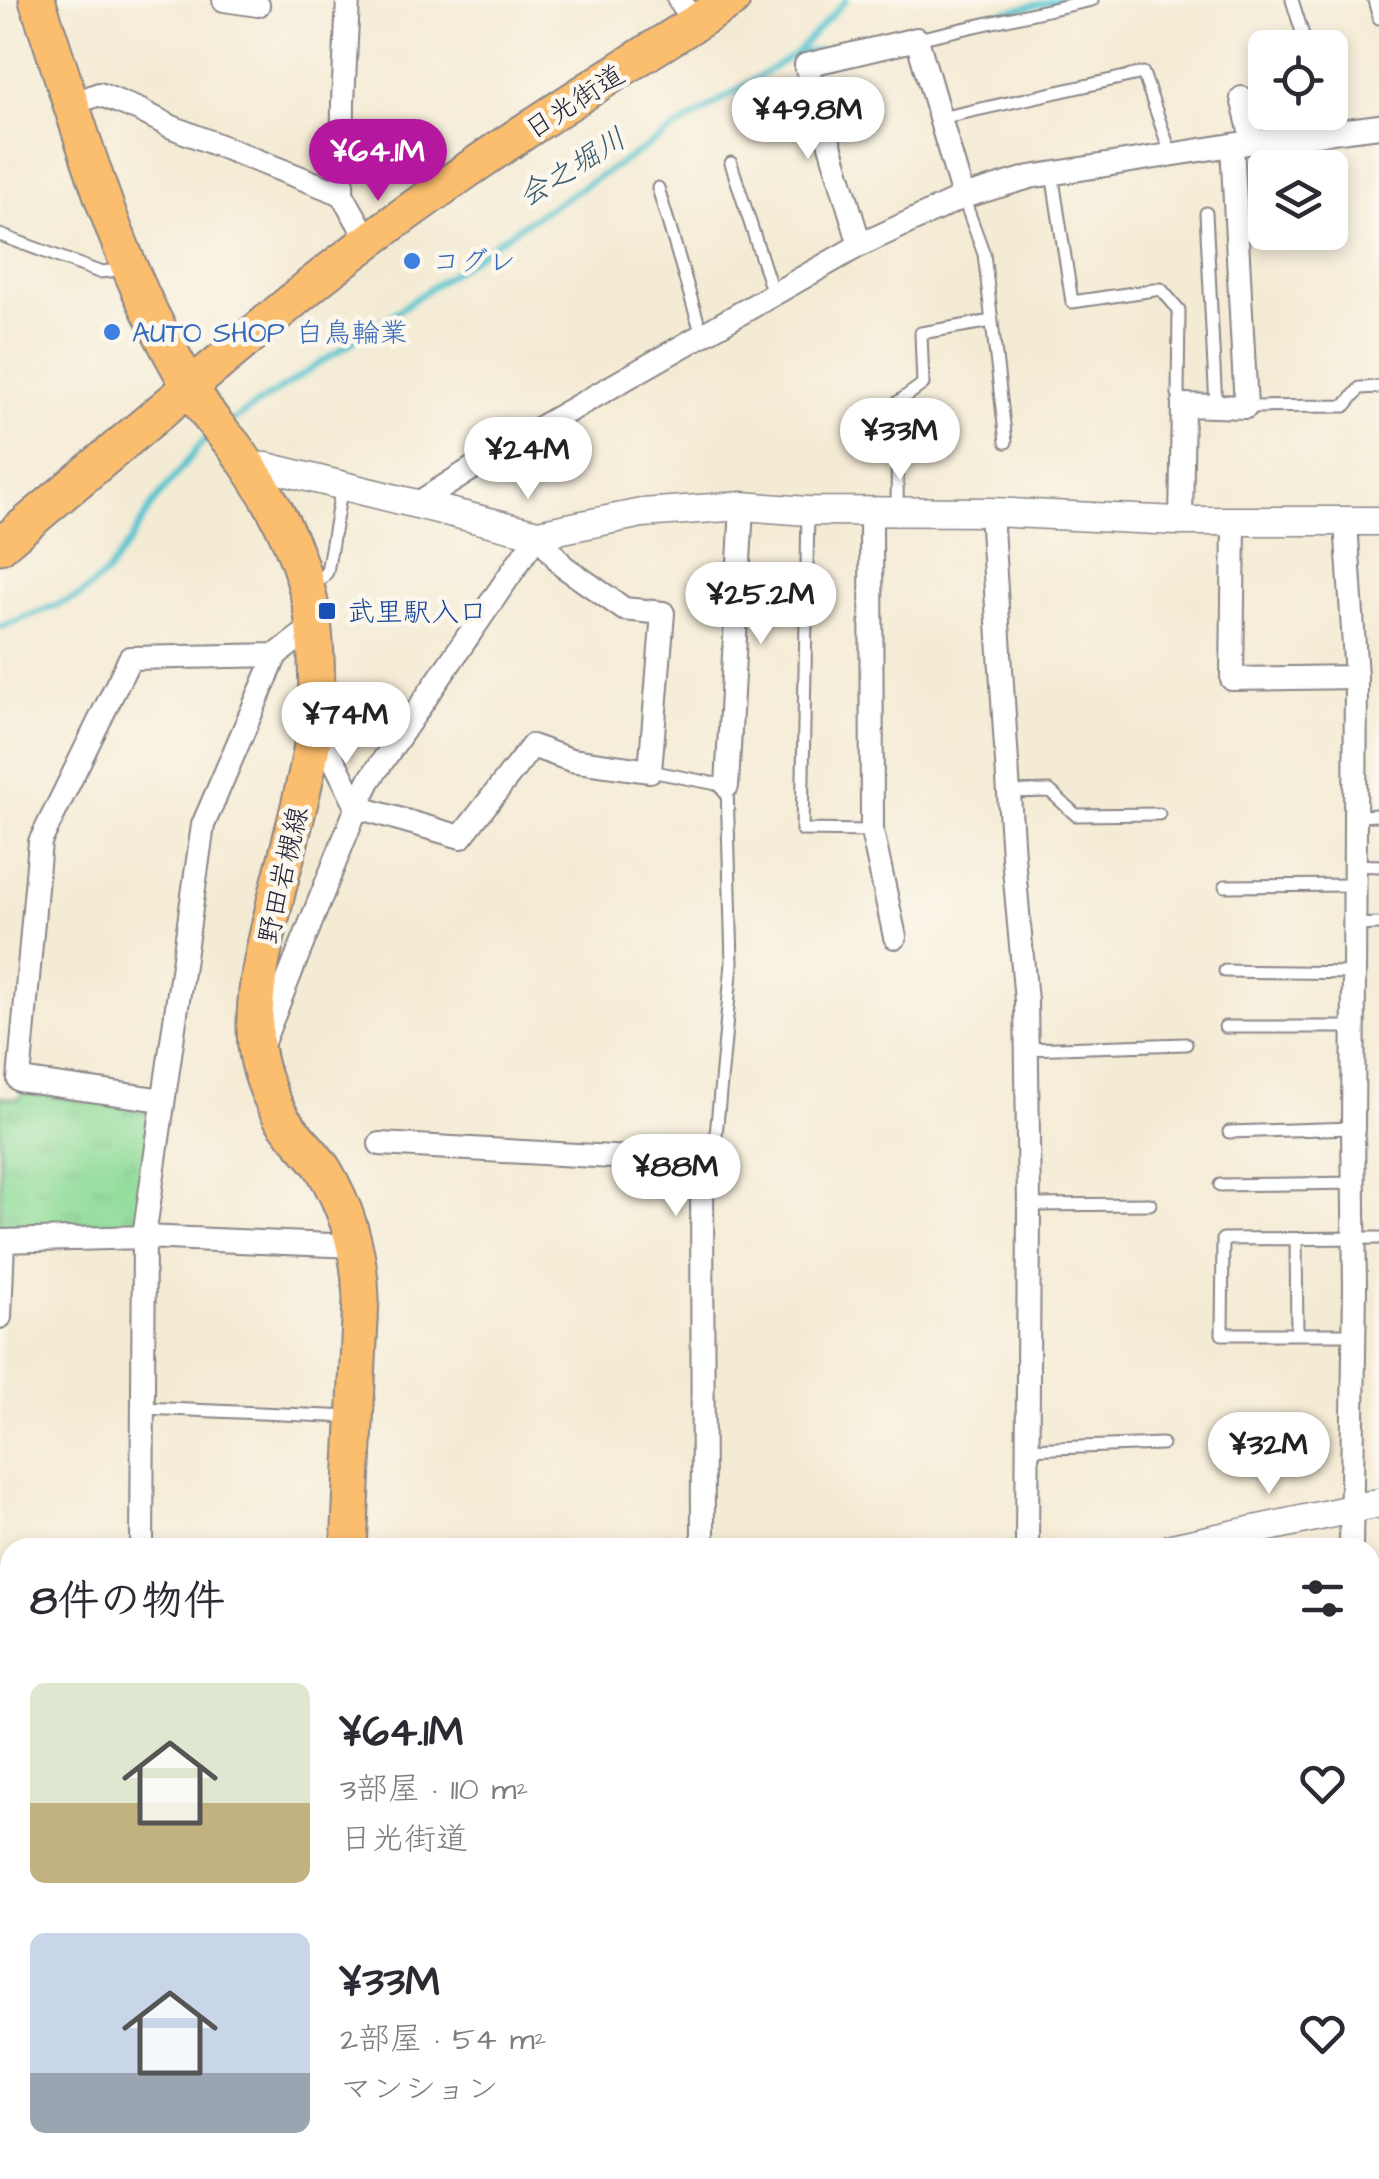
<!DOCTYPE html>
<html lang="ja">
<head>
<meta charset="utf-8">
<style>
  :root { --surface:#fff; --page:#f7f7f7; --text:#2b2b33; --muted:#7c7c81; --accent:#b5179e }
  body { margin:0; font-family:"Architects Daughter","Klee One",sans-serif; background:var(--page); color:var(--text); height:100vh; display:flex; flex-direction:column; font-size:38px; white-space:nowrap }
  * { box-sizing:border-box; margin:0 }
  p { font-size:32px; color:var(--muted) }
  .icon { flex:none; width:55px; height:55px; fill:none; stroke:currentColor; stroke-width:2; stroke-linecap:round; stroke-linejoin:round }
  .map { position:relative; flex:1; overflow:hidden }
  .drawer { position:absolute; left:0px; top:1538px; width:1380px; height:642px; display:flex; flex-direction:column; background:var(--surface); border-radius:30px 30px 0 0; box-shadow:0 5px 15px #0003 }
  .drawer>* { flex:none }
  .buttons { position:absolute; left:1248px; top:30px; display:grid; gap:20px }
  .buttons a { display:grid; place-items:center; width:100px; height:100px; border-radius:15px; background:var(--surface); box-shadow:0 5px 15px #0003; font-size:50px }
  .price { position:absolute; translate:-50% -85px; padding:0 22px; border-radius:35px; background:#fff; color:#222; font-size:32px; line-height:65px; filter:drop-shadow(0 2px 5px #0008) }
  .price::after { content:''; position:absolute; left:50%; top:60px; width:30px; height:22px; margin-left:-15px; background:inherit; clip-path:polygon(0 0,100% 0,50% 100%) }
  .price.on { background:var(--accent); color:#fff }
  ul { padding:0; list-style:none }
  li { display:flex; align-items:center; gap:30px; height:250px; padding:0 30px }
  li span { display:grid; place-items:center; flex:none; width:280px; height:200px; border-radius:15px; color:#555 }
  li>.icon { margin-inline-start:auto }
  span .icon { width:120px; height:120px; fill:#fffc; stroke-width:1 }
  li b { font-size:42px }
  h2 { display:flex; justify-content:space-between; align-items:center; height:120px; padding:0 30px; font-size:42px }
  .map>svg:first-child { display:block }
  .park { fill:url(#park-tufts); stroke:#587e6a; stroke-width:2.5 }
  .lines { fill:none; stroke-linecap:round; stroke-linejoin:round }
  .stream { stroke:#57c3cf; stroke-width:6 }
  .service-casing { stroke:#8b8688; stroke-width:15 }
  .minor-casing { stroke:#8b8688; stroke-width:26 }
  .tertiary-casing { stroke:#8b8688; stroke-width:31 }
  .primary-casing { stroke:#8b8688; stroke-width:39 }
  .trunk-casing { stroke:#8b8688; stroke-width:39 }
  .service { stroke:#fff; stroke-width:11 }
  .minor { stroke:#fff; stroke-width:22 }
  .tertiary { stroke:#fff; stroke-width:28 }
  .primary { stroke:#fbbe6e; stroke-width:35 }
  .trunk { stroke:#fbbe6e; stroke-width:35 }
  .shop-dot { fill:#3f7fe0; stroke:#fbf7ec; stroke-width:4 }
  .transit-dot { fill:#1a4fb4; stroke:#fbf7ec; stroke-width:4 }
  .labels { text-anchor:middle; stroke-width:9; stroke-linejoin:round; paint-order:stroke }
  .street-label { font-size:28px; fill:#22223b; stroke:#fbf7ec }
  .shop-label { font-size:28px; fill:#366cbe; stroke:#fbf7ec; text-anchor:start }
  .transit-label { font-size:28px; fill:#164399; stroke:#fbf7ec; text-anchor:start }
  .water-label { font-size:30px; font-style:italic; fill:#355a6f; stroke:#fbf7ec }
</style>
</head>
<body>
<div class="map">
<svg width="1379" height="2179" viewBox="0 0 1379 2179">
  <defs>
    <pattern id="park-tufts" width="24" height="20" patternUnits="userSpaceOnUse" patternTransform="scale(2.5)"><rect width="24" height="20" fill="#8edb99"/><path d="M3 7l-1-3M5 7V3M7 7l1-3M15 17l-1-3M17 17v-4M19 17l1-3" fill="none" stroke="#7abc85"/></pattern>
  </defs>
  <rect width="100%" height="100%" fill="#fbf7ec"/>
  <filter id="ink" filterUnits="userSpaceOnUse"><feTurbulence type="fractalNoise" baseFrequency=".01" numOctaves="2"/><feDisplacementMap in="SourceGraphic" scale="20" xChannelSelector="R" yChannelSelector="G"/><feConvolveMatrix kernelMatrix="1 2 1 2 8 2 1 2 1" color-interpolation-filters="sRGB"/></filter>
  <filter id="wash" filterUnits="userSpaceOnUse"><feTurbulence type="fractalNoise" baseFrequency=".0048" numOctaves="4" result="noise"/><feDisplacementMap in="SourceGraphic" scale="40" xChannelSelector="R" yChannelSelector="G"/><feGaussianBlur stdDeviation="2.25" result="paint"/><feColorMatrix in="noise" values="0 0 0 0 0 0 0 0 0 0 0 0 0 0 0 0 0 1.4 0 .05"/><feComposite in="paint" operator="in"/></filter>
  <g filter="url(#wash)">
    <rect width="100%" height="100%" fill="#f4ebd4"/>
    <path class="park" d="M 22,1092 L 143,1110 L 152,1119 L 139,1221 L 128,1230 L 0,1232 L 0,1097 L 19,1099 Z"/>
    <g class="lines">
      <path class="stream" d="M 917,31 L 1058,0
        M 796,54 L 818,50
        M 230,422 L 360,337 L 520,226 L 795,54 L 846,0
        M 0,627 L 80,596 L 107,573 L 131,540 L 151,506 L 202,443 L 212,435
        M 1295,2179 L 1297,2170"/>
    </g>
  </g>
  <g filter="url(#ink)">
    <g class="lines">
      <g class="service-casing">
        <path id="service" d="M 1292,0 L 1307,48
          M 1374,0 L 1379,18
          M 917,39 L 1092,0
          M 1328,112 L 1334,133
          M 940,118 L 1143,73 L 1171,154
          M 731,163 L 773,294
          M 1052,173 L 1072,302 L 1161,289 L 1179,310 L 1178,394 L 1183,405
          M 658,188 L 702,335
          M 963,197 L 984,254 L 1006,442
          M 1206,213 L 1216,406
          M 0,235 L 99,272 L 111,271 L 123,266
          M 1246,407 L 1345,406 L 1360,388 L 1379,387
          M 897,510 L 898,402 L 923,384 L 921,333 L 992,321
          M 808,511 L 802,830 L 872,831
          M 313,589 L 327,572 L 342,485
          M 650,771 L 727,786 L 732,963 L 714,1157 L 702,1162
          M 1009,792 L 1050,791 L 1076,815 L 1159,814
          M 1355,816 L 1379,815
          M 1355,865 L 1379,866
          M 1225,886 L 1355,885
          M 1354,925 L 1379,924
          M 1225,971 L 1354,973
          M 1225,1027 L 1354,1027
          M 1026,1049 L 1186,1044
          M 1229,1132 L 1353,1128
          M 1220,1185 L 1354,1183
          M 1029,1205 L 1150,1204
          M 1296,1239 L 1297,1334
          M 1353,1334 L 1222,1334 L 1223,1239 L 1379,1238
          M 143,1408 L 351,1417
          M 1026,1449 L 1162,1444"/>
      </g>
      <g class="minor-casing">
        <path id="minor" d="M 224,0 L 258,5
          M 348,0 L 343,102 L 342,194 L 368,240
          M 679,0 L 696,22
          M 1242,98 L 1253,142
          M 73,104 L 99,94 L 139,110 L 172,127 L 342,194
          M 860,245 L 806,65 L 917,39 L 963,197
          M 418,503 L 511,444 L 860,245 L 963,197 L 1030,177 L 1232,145 L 1379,126
          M 871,512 L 872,831 L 895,937
          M 991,512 L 1013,857 L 1026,1001 L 1029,1205 L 1027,1548
          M 1181,521 L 1183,405 L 1246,407 L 1232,145
          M 1234,521 L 1232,679 L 1356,677
          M 1346,522 L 1356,677 L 1353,1128 L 1355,1288 L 1351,1548
          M 727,786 L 742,506
          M 261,1047 L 357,807 L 369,781 L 538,534 L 563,566 L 624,609 L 663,613 L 650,771 L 571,760 L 532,746 L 461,837 L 357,807 L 317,726
          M 163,1100 L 19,1080 L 40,842 L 130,658 L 276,655
          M 380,1144 L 702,1162 L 703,1548
          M 0,1241 L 144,1237 L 355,1246
          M 0,1317 L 3,1241
          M 142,1548 L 144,1237 L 203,825 L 276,655 L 314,626
          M 0,1659 L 10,1710
          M 0,1767 L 10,1765
          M 0,2093 L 10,2091
          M 235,2170 L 238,2179
          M 1102,2170 L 1118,2179
          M 1363,2170 L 1363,2179
          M 701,2179 L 701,2170
          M 1029,2179 L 1029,2170"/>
      </g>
      <g class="tertiary-casing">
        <path id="tertiary" d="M 248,466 L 267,467 L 538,534 L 642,513 L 742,506 L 808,511 L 991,512 L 1178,521 L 1379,521
          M 1172,1548 L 1379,1503"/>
      </g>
      <g class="primary-casing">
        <path id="primary" d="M 37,0 C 74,108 107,232 160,332 C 175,361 191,391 210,417 C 217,427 226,436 234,446 C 274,500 308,562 314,630 C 318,670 318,711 311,751 C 302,800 288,849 276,897 C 265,946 251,995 256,1046 C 259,1070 269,1096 281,1117 C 293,1136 312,1151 324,1170 C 347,1209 360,1254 361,1299 L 349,1548
          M 387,2170 L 389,2179"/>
      </g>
      <g class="trunk-casing">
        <path id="trunk" d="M 0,546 L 315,282 C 447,178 589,88 732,0"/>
      </g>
      <use href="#service" class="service"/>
      <use href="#minor" class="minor"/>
      <use href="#tertiary" class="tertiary"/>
      <use href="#primary" class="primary"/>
      <use href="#trunk" class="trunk"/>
    </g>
  </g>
  <g class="shop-dot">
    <circle cx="412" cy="261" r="10"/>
    <circle cx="112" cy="332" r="10"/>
  </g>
  <rect class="transit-dot" x="317" y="601" width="20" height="20" rx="5"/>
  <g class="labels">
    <g class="street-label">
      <text transform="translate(574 101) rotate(-33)" y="10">日光街道</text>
      <text transform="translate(282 875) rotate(-77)" y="10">野田岩槻線</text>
    </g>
    <g class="shop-label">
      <text x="432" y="271">コグレ</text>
      <text x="132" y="342">AUTO SHOP 白鳥輪業</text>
    </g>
    <g class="transit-label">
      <text x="347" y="621">武里駅入口</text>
    </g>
    <g class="water-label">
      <text transform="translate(572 167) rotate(-32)" y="10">会之堀川</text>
    </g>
  </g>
</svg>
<div class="buttons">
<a><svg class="icon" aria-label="locate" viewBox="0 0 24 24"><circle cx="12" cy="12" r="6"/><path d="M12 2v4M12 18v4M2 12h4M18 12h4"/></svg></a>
<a><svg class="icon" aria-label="layers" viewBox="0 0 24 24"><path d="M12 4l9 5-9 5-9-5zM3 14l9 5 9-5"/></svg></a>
</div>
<b class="price" style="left:808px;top:162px">¥49.8M</b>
<b class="price on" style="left:378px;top:204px">¥64.1M</b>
<b class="price" style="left:900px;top:483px">¥33M</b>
<b class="price" style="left:528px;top:502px">¥24M</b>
<b class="price" style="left:761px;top:647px">¥25.2M</b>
<b class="price" style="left:346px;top:767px">¥74M</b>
<b class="price" style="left:676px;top:1219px">¥88M</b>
<b class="price" style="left:1269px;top:1497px">¥32M</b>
<section class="drawer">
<h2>8件の物件<svg class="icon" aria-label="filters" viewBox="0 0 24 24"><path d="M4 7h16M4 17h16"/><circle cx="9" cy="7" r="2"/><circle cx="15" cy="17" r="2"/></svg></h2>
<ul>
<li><span style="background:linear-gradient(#dfe7d0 60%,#c2b280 0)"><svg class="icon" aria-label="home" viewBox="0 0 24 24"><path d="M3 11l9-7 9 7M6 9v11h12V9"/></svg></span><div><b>¥64.1M</b><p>3部屋 · 110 m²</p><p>日光街道</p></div><svg class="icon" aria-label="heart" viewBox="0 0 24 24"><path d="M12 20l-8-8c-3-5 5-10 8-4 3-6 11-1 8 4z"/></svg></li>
<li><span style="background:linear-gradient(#c9d6e8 70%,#9aa5b1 0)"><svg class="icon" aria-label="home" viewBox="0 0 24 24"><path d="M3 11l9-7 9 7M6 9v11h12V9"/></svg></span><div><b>¥33M</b><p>2部屋 · 54 m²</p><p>マンション</p></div><svg class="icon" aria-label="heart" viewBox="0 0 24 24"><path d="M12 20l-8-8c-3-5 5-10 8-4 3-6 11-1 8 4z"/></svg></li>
</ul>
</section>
</div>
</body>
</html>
